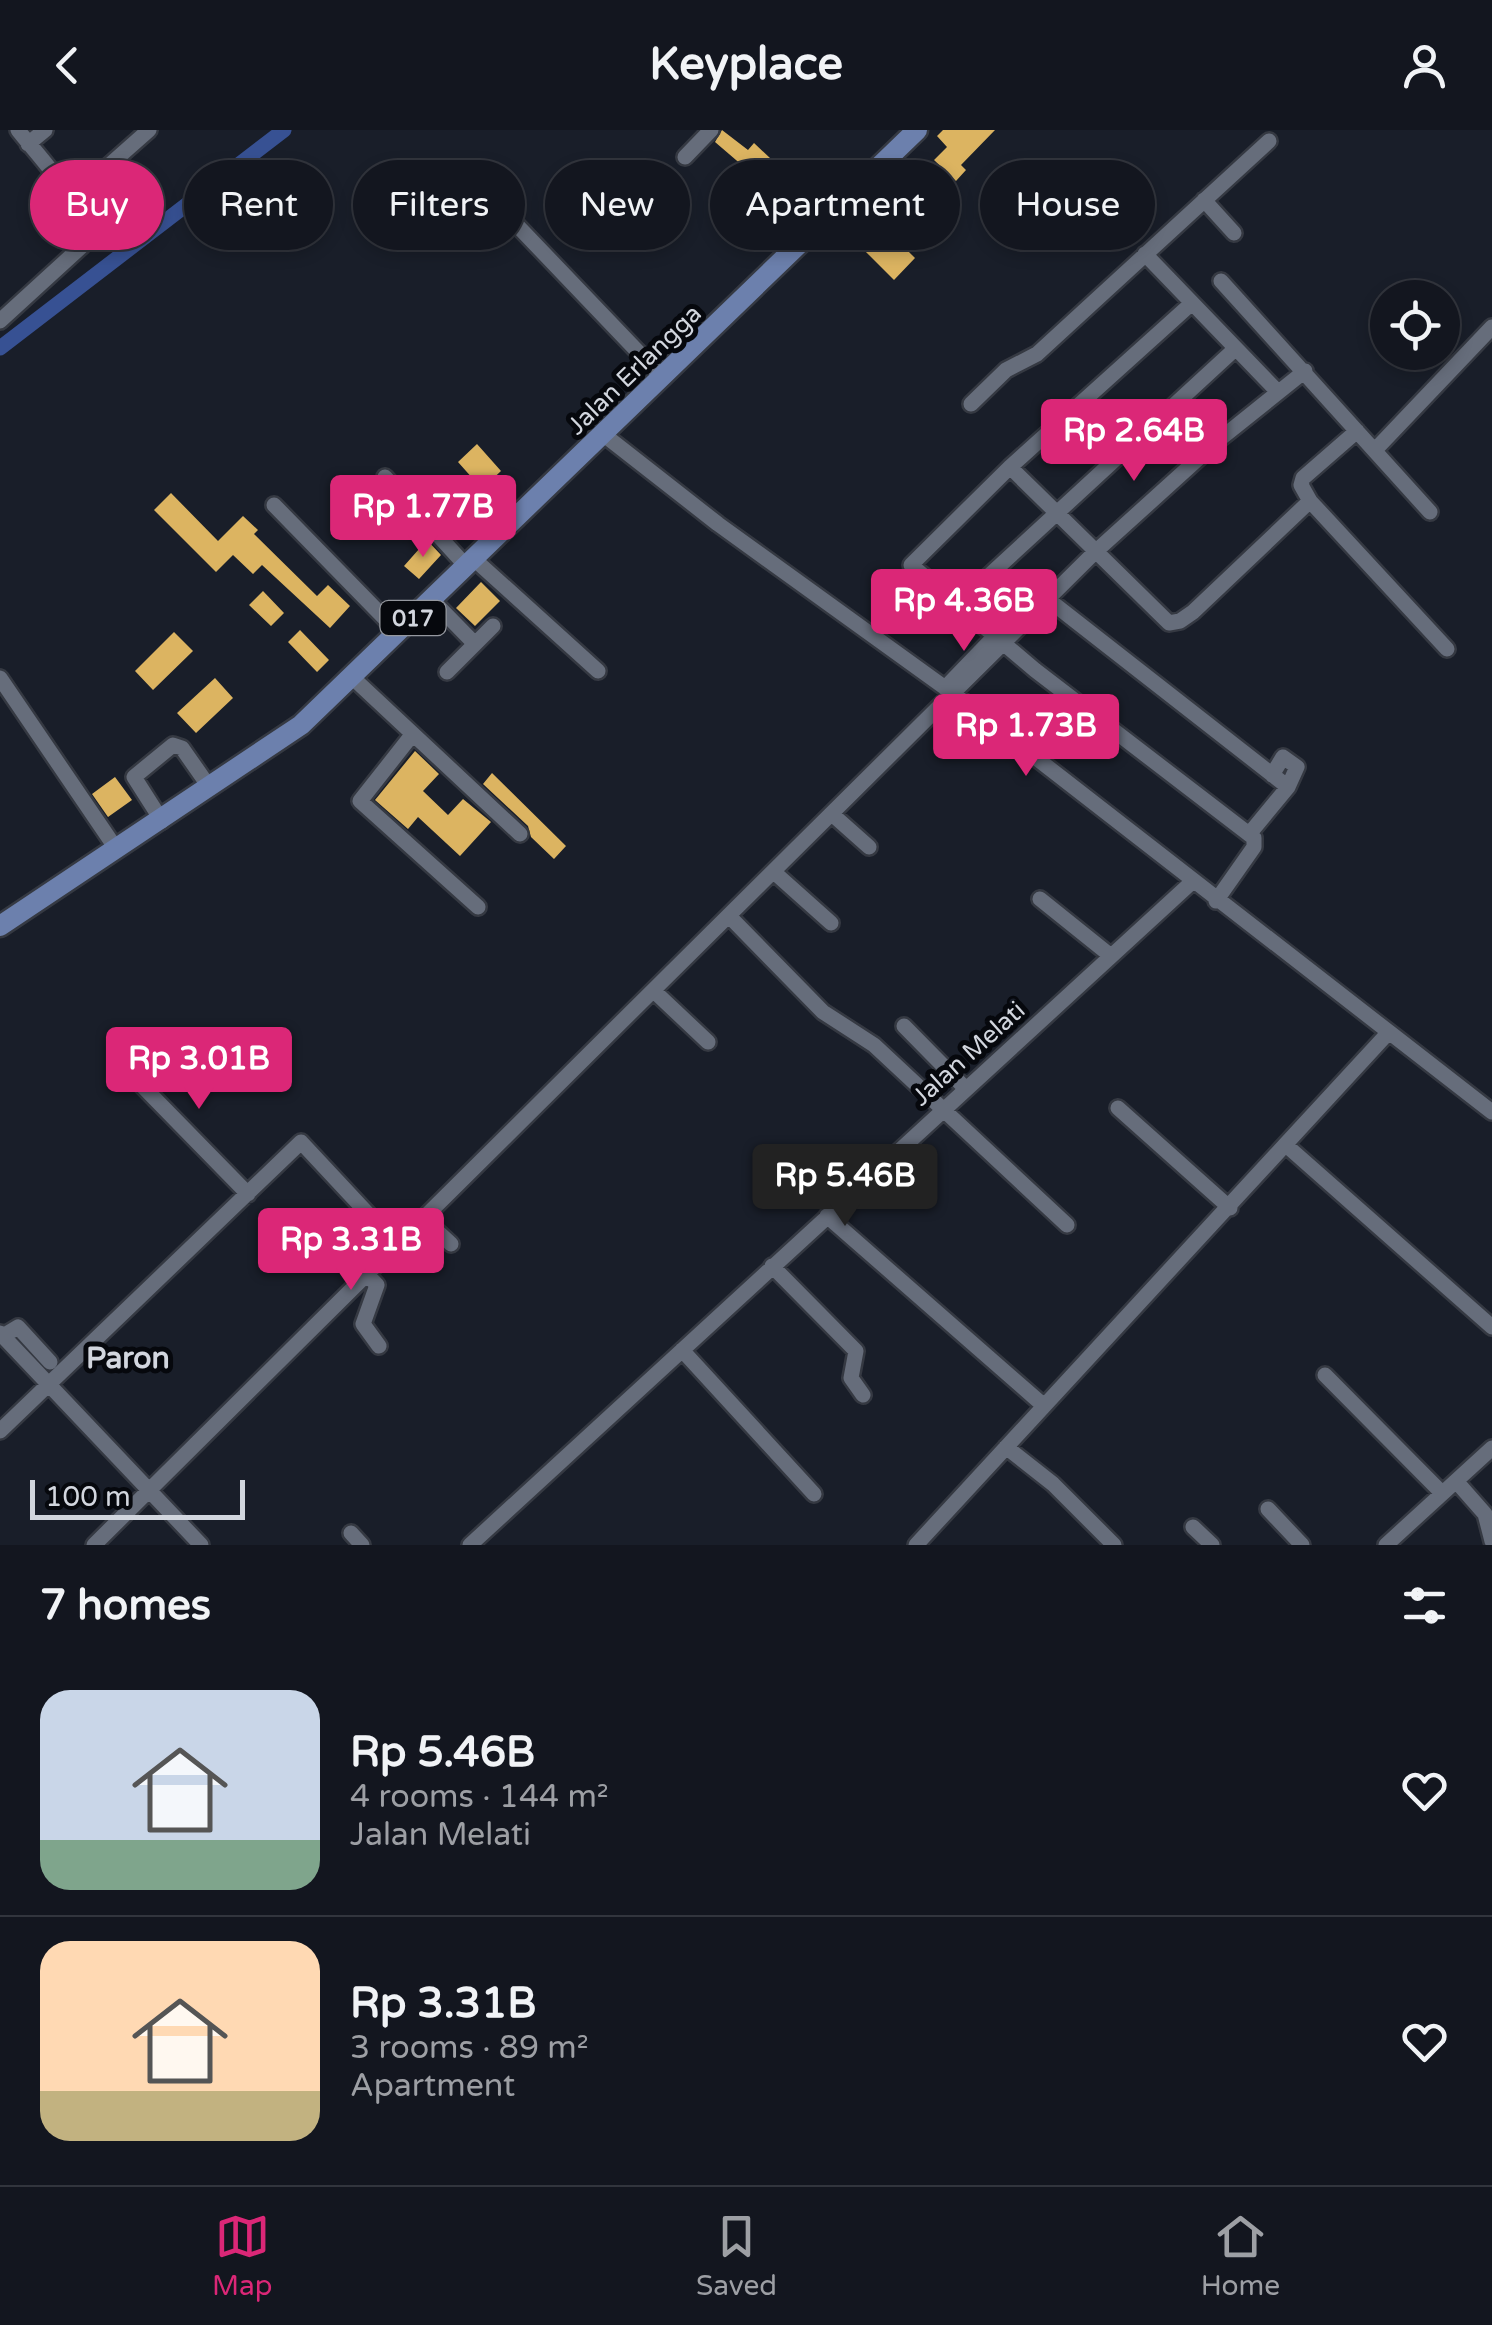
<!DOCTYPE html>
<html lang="en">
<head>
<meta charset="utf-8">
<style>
  :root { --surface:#13161f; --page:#20232c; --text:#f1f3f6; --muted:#9d9fa4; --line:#32353d; --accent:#db2777 }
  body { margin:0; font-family:"Varela Round",sans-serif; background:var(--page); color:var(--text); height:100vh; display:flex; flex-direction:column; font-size:38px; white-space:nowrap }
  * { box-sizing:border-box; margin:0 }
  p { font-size:32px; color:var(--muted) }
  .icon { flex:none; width:55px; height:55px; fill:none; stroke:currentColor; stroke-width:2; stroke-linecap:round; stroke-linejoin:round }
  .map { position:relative; height:1415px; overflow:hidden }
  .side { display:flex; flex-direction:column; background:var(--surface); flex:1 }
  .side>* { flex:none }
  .hud { position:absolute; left:30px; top:30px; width:1432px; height:90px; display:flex; gap:20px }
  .fabs { position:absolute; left:1370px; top:150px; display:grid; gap:20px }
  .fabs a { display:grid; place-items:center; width:90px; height:90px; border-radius:50%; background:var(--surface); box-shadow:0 5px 15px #0003,0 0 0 2px var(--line); font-size:50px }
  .scale { position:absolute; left:30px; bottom:25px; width:215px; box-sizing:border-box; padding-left:10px; border:5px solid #d2d6de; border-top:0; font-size:28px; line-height:35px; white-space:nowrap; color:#d2d6de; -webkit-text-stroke:8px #06080d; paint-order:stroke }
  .price { position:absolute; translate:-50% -85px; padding:0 22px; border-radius:10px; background:var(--accent); color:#fff; font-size:32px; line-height:65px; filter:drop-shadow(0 2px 5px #0008) }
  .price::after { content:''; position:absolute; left:50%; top:60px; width:30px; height:22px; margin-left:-15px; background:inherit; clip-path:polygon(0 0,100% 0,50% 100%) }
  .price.current { background:#222; color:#fff }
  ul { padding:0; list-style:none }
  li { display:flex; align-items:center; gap:30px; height:250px; padding:0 40px }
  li+li { border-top:2px solid var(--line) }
  li span { display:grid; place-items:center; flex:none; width:280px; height:200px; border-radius:30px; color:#555 }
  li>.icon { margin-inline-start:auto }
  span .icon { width:120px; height:120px; fill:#fffc; stroke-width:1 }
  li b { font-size:42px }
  h2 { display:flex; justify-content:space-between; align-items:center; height:120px; padding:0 40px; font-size:42px }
  .pill { padding:0 35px; border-radius:45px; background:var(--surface); box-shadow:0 5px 15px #0003,0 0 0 2px var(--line); font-size:35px; line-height:90px }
  .pill.current { background:var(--accent); color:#fff }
  header { display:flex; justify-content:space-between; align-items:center; height:130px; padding:0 40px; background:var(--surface); font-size:45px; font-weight:800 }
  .menu { display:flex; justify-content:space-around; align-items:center; height:140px; border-top:2px solid var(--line); background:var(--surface); font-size:28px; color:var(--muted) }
  .menu a { display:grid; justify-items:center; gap:5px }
  .menu .current { color:var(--accent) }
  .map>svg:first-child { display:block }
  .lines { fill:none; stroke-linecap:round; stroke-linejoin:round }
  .canal { stroke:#375193; stroke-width:15 }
  .building { fill:#dcb461 }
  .minor-casing { stroke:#353942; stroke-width:20 }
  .major-casing { stroke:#353942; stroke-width:25 }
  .minor { stroke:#666d7b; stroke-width:15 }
  .major { stroke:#6c80ad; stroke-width:20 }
  .labels { text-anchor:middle; stroke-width:10; stroke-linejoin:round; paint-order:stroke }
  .shield { fill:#06080d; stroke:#95989f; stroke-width:2.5 }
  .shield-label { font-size:22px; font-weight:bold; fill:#d2d6de }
  .street-label { font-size:25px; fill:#d2d6de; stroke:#06080d }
  .quarter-label { font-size:30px; font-weight:bold; fill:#d2d6de; stroke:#06080d }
</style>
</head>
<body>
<header><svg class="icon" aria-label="back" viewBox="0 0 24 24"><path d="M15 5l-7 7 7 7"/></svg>Keyplace<svg class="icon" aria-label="person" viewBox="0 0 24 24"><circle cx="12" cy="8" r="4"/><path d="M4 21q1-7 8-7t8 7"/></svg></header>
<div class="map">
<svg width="1492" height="1415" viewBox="0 0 1492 1415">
  <rect width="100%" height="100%" fill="#191e29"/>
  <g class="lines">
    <path class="canal" d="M 0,218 L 284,0"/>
  </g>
  <path class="building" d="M 722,0 L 748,20 L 754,13 L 786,43 L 798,31 L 818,51 L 792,78 L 715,12 Z
    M 943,0 L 995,0 L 961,35 L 966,40 L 956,51 L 934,30 L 947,17 L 937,6 Z
    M 901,72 L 920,90 L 899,112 L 915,128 L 894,150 L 856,112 Z
    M 477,314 L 501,341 L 482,359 L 458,332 Z
    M 171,363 L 218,411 L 243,386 L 258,400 L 254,404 L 317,466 L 328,455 L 350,476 L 330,498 L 262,435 L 253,444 L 233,425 L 216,442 L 154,380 Z
    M 427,410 L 441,425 L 419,449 L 404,436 Z
    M 481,452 L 500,471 L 475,496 L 456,478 Z
    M 263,461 L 284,483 L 271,496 L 249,475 Z
    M 300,500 L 329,530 L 317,542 L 288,512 Z
    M 174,502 L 193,521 L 153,560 L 135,541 Z
    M 215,548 L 233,568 L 196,603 L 177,583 Z
    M 415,621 L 439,644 L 423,661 L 448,685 L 463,669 L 491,692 L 460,726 L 418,687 L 408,699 L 375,670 Z
    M 492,643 L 566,716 L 554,729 L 531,707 L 528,696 L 483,654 Z
    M 115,647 L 132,670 L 108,687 L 92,664 Z"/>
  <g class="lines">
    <g class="minor-casing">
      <path id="minor" d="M 28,14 L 45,0
        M 685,27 L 711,0
        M 470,46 L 662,247
        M 71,69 L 149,0
        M 1204,70 L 1234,103
        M 1145,124 L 1278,262
        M 1221,151 L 1430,382
        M 1192,173 L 1010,337 L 911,435 L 1035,540 L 1254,708 L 1254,717 L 1216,771
        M 0,191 L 82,116 C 96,84 37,25 18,0
        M 971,274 L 1006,240 L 1037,224 L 1269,11
        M 603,304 L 718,394 L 955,565 L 1389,902 L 916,1415
        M 1376,319 L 1492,197
        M 1010,337 L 1169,493 L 1180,491 L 1193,482 L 1310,371 L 1301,355 L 1303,348 L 1357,301
        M 385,347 L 467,437
        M 1310,371 L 1447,519
        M 274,375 L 398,502
        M 474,429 L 598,541
        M 432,470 L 474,513
        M 1050,471 L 1288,657
        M 957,475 L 1235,219
        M 447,542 L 493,496
        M 0,548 L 117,720
        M 353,548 L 520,704
        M 945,558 L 995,506
        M 412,605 L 360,671 L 478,777
        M 833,685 L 869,717
        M 162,691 L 134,647 L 173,615 L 182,618 L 210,658
        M 1250,703 L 1288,657 L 1297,637 L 1283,627 L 1272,645
        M 775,743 L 831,793
        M 1040,769 L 1111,826
        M 730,787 L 823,882 L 874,915 L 1067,1095
        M 655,862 L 708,912
        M 904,896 L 966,959
        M 1389,902 L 1492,982
        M 118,931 L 248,1064
        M 1118,978 L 1230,1078
        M 1287,1016 L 1492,1197
        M 827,1086 L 1043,1275
        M 316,1090 L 377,1155 L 363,1194 L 379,1216
        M 425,1090 L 451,1114
        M 772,1136 L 856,1221 L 851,1248 L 863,1265
        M 0,1203 L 201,1415
        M 3,1206 L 18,1197 L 50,1232
        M 682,1220 L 814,1364
        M 1325,1245 L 1442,1363
        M 0,1301 L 301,1012 L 398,1116
        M 1006,1317 L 1053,1354 L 1114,1415
        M 1456,1351 L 1485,1384 L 1492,1411
        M 1268,1379 L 1302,1415
        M 1193,1397 L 1212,1415
        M 351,1403 L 362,1415
        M 94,1415 L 1094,423 L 1220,309 L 1305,241
        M 470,1415 L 1192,752
        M 1386,1415 L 1492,1318"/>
    </g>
    <g class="major-casing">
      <path id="major" d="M 0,796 L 301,595 L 917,0"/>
    </g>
    <use href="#minor" class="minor"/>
    <use href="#major" class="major"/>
  </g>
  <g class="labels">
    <rect class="shield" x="380.5" y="471" width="65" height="34" rx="8"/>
    <g class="shield-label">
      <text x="413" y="496">017</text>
    </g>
    <g class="street-label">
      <text transform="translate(634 239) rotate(-44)" y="9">Jalan Erlangga</text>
      <text transform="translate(968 923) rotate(-42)" y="9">Jalan Melati</text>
    </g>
    <g class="quarter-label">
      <text x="128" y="1238">Paron</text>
    </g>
  </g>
</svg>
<div class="fabs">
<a><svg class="icon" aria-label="locate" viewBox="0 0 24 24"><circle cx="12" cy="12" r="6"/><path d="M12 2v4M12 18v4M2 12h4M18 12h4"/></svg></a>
</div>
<div class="scale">100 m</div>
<b class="price" style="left:1134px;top:354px">Rp 2.64B</b>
<b class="price" style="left:423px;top:430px">Rp 1.77B</b>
<b class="price" style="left:964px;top:524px">Rp 4.36B</b>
<b class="price" style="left:1026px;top:649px">Rp 1.73B</b>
<b class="price" style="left:199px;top:982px">Rp 3.01B</b>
<b class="price current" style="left:845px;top:1099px">Rp 5.46B</b>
<b class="price" style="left:351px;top:1163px">Rp 3.31B</b>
<div class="hud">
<a class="pill current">Buy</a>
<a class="pill">Rent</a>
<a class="pill">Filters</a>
<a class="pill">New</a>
<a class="pill">Apartment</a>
<a class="pill">House</a>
</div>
</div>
<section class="side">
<h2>7 homes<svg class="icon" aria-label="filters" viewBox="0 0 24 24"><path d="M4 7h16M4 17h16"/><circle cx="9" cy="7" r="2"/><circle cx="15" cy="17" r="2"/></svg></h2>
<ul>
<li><span style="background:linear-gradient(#c9d6e8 75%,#7fa58c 0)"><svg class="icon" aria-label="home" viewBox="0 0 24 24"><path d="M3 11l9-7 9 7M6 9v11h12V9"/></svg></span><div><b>Rp 5.46B</b><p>4 rooms · 144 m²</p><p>Jalan Melati</p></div><svg class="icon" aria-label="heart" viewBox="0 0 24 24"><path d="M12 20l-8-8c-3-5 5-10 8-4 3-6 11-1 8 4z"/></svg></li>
<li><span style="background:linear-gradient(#ffd9b3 75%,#c2b280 0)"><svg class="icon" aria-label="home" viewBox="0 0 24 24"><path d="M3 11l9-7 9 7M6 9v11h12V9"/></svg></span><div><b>Rp 3.31B</b><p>3 rooms · 89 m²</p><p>Apartment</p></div><svg class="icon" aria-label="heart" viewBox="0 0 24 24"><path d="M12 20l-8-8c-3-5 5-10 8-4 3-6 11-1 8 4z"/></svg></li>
</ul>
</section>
<nav class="menu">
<a class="current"><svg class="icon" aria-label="map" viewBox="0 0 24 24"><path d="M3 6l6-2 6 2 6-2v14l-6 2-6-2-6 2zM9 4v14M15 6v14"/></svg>Map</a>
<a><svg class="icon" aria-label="saved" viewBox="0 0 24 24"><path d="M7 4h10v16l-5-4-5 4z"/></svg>Saved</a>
<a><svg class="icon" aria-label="home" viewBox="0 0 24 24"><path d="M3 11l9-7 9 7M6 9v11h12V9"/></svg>Home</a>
</nav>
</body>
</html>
